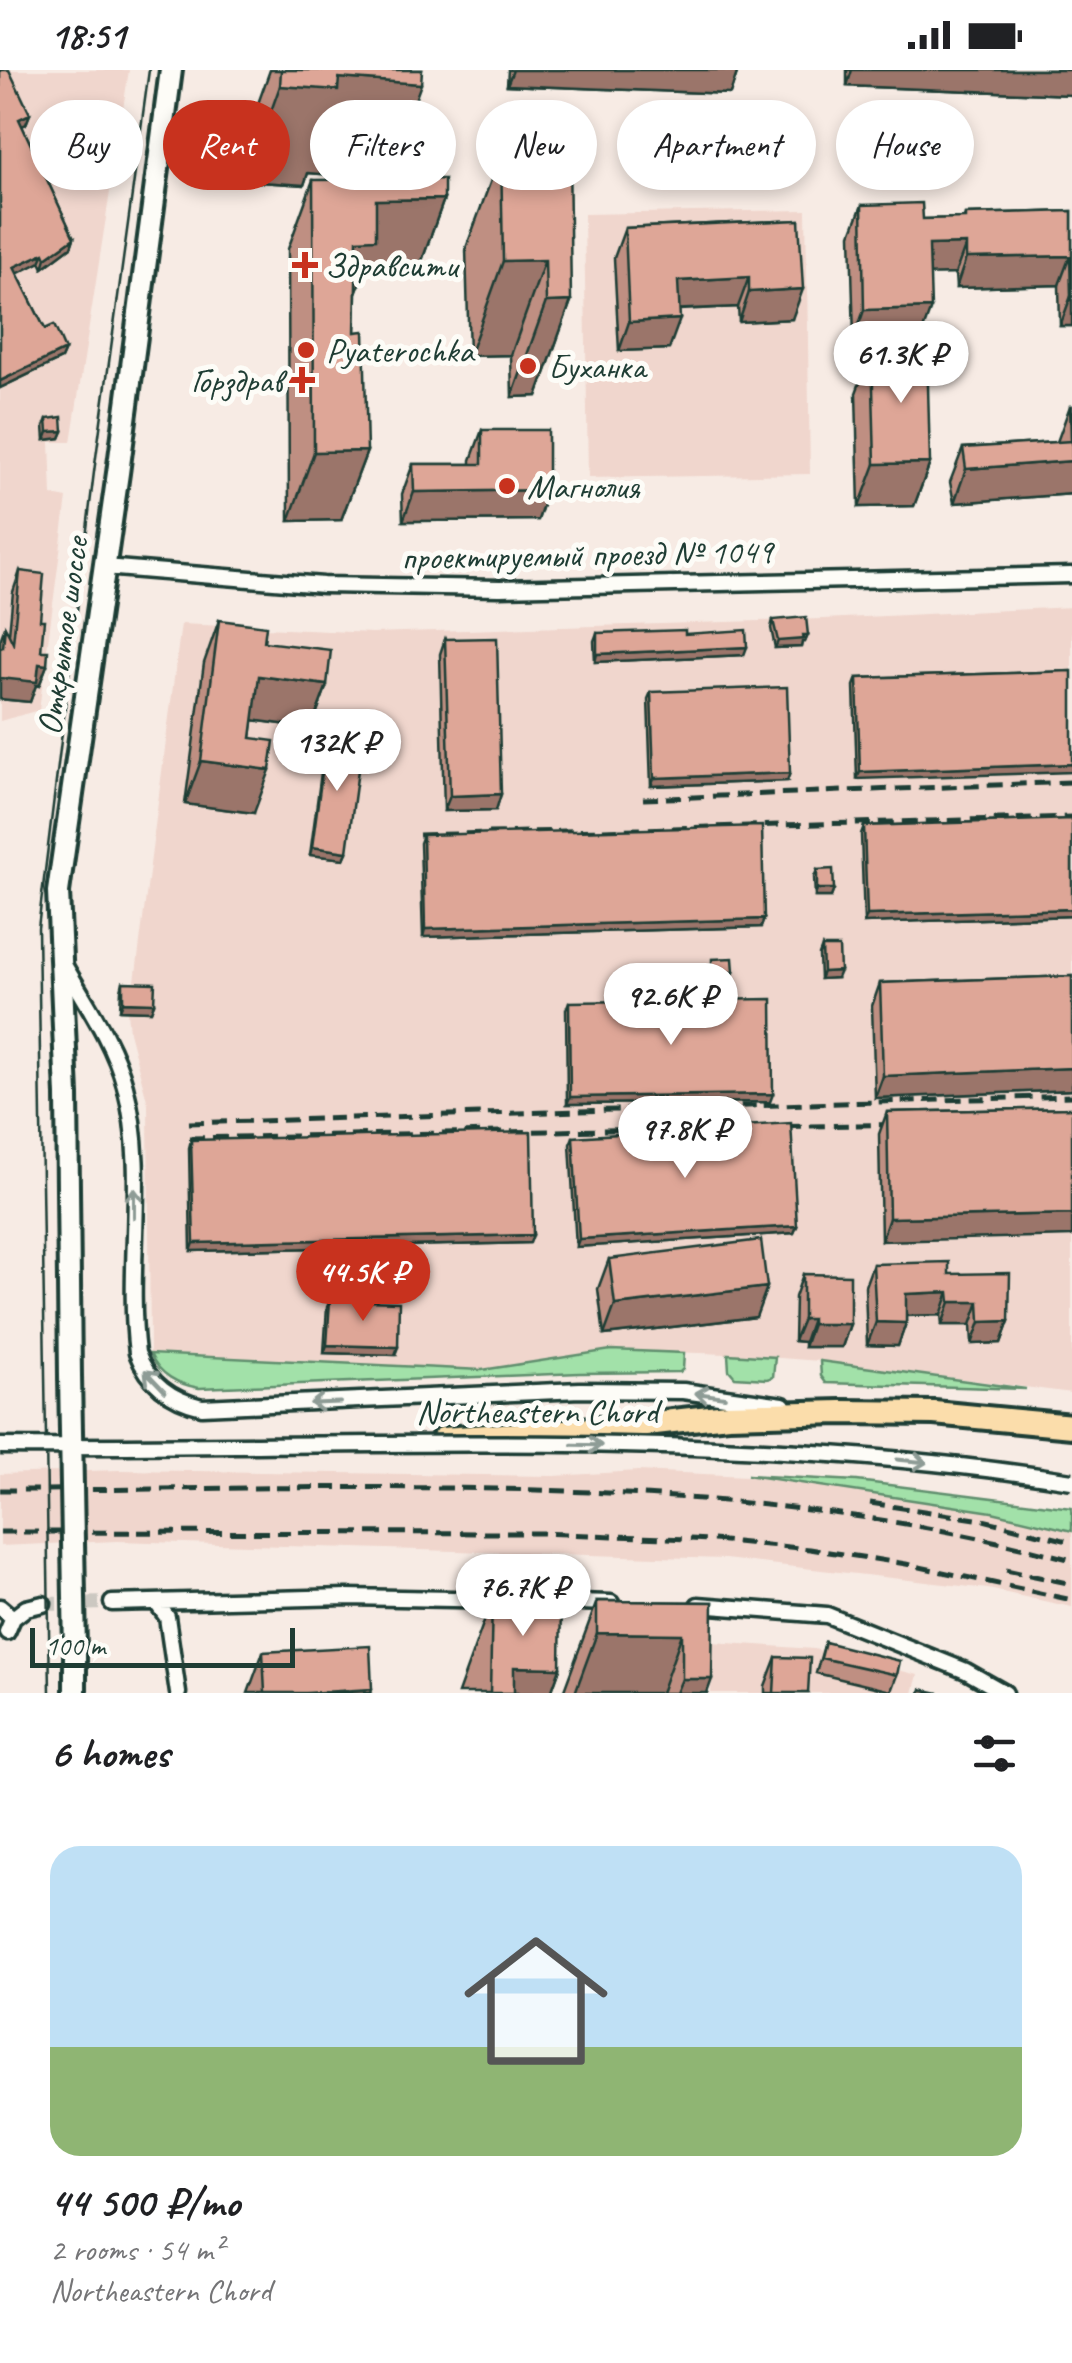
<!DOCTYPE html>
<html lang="en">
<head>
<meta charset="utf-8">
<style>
  :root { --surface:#fff; --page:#f2f2f2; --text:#202124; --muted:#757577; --line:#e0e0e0; --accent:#c8321e }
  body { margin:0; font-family:Caveat,sans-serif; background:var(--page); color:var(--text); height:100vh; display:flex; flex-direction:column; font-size:38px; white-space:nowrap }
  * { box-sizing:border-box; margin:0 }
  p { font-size:32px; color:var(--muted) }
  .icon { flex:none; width:55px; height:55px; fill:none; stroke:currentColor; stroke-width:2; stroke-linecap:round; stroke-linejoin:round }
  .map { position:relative; height:1623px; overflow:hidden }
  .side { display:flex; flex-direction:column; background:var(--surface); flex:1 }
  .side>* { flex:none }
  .guide { position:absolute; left:30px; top:30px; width:1012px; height:90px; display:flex; gap:20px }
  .scale { position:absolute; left:30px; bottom:25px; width:265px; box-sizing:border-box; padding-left:10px; border:5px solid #1f3d34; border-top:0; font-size:28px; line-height:35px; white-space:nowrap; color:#1f3d34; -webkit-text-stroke:8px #fdfcf7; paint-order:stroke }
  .price { position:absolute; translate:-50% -85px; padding:0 22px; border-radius:35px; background:#fff; color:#222; font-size:32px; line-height:65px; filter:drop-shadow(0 2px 5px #0008) }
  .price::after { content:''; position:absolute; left:50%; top:60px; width:30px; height:22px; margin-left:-15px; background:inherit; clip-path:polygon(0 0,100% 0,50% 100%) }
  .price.active { background:var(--accent); color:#fff }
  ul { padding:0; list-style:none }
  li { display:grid; align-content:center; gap:20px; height:530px; padding:0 50px }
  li+li { border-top:2px solid var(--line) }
  li span { display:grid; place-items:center; height:310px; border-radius:30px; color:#555 }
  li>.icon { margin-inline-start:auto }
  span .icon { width:180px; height:180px; fill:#fffc; stroke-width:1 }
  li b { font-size:42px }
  h2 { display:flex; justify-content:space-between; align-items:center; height:120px; padding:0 50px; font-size:42px }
  .chip { padding:0 35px; border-radius:45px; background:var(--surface); box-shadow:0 5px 15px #0003; font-size:35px; line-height:90px }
  .chip.active { background:var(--accent); color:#fff }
  .status { display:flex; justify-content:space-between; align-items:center; height:70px; padding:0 50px; background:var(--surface); direction:ltr }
  .status svg { height:28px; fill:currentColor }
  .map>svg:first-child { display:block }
  .built { fill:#f0d6cd }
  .green { fill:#a2e1a9; stroke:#608f6e; stroke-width:2.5 }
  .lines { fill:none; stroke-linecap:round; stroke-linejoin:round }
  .minor-tunnel { stroke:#ccc8c1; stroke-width:14; stroke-dasharray:14 7; stroke-linecap:butt }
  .minor-casing { stroke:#1f3d34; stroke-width:21 }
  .secondary-casing { stroke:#1f3d34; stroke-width:28 }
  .primary-casing { stroke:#1f3d34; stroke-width:30 }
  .minor { stroke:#fdfcf7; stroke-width:14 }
  .secondary { stroke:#fdfcf7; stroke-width:20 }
  .primary { stroke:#fbddab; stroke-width:22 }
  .tram { stroke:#1f3d34; stroke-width:2.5 }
  .rail { stroke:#1f3d34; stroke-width:5; stroke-dasharray:15 8; stroke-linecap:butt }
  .minor-bridge-casing { stroke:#1f3d34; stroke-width:21; stroke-linecap:butt }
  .secondary-bridge-casing { stroke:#1f3d34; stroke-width:28; stroke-linecap:butt }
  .minor-bridge { stroke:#fdfcf7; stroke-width:14 }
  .secondary-bridge { stroke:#fdfcf7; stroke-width:20 }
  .wall { fill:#bf8f82; stroke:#1f3d34; stroke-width:2.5 }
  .shaded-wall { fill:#9b746a; stroke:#1f3d34; stroke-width:2.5 }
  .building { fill:#dea697; stroke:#1f3d34; stroke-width:2.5 }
  .oneway { stroke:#8e9c96 }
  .poi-dot { fill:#c8321e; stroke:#fdfcf7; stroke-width:4 }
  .labels { text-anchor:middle; stroke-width:10; stroke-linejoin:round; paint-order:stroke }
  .poi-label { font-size:35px; fill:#1f3d34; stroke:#fdfcf7; text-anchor:start }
  .street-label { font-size:35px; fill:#1f3d34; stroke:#fdfcf7 }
</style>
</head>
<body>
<div class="status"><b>18:51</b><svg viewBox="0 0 49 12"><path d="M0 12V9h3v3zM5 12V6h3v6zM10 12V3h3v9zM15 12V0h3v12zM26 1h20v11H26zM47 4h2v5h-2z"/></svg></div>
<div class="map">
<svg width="1072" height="1623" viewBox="0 0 1072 1623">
  <rect width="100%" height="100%" fill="#f7ebe4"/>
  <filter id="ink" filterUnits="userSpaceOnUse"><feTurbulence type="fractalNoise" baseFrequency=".01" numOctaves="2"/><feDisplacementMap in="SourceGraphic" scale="20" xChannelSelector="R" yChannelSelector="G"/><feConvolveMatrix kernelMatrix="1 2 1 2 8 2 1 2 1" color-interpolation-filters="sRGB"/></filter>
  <g filter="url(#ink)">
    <path class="built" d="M 0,0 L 129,0 L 71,372 L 50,372 L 52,425 L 67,428 L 39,640 L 0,651 Z
      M 806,140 L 810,404 L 588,408 L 584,144 Z
      M 1072,537 L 1072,1323 L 820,1291 L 728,1284 L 611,1280 L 482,1300 L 150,1284 L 148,1034 L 129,962 L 127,941 L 120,940 L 121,920 L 134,919 L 181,554 L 372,563 L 823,549 Z
      M 119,1400 L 554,1406 L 638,1401 L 857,1411 L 1072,1445 L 1072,1537 L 988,1519 L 725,1489 L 117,1471 L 0,1476 L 0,1404 Z
      M 712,1572 L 814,1579 L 918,1605 L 913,1623 L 711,1623 Z"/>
    <path class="green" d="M 611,1280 L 684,1283 L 683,1299 L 680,1302 L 580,1303 L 199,1318 C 177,1314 160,1305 150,1284 L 482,1300 Z
      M 728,1284 L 775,1287 L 773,1307 L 767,1309 L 735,1307 L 729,1300 Z
      M 820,1291 L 1026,1319 L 826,1313 L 821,1306 Z
      M 747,1405 L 857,1411 L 1072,1438 L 1072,1461 L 992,1442 Z"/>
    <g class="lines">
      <path class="minor-tunnel" d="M 43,1534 L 112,1533"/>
      <g class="minor-casing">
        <path id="minor" d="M 104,497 L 323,515 L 500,518 L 1072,505
          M 63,893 C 85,931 114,973 125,1016 C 148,1102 126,1195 137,1283 C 149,1314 171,1330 202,1337 L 580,1320 L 683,1321 L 783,1335
          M 543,1531 L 611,1533
          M 156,1532 L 167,1547 L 178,1623
          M 112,1533 L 347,1527 L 506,1530
          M 698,1535 L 827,1545 L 966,1601 L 1005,1623
          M 0,1537 L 13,1548
          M 13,1548 L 26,1538 L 43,1534
          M 7,1562 L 13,1548"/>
      </g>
      <g class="secondary-casing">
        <path id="secondary" d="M 70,1306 L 67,1025 L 58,822 L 118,403 L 171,0
          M 75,1582 L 75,1623"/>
      </g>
      <g class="primary-casing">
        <path id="primary" d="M 443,1369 L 609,1358 L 728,1345 L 841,1342 L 934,1343 L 1072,1356"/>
      </g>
      <use href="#minor" class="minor"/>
      <use href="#secondary" class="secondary"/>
      <use href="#primary" class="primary"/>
      <path class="tram" d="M 50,1623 L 38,858 L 94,402 L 149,0"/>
      <path class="rail" d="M 643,729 L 1072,712
        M 419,765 L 1072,747
        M 189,1053 L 1072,1026
        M 189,1068 L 912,1054
        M 0,1420 C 358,1420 723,1397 1072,1490
        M 870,1433 L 983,1450 L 1072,1472
        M 0,1462 L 541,1463 L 713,1470 L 810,1479 L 906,1494 L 1072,1530
        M 1006,1500 L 1072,1514"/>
      <g class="minor-bridge-casing">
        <path id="minor-bridge" d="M 0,1376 C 357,1379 718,1355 1072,1411"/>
      </g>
      <g class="secondary-bridge-casing">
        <path id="secondary-bridge" d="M 70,1306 L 75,1582"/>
      </g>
      <use href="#minor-bridge" class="minor-bridge"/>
      <use href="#secondary-bridge" class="secondary-bridge"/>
    </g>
    <path class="wall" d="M 0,0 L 30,44 L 26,54 L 22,56 L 74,168 L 71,177 L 43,198 L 40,192 L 17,203 L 45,259 L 65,280 L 61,289 L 0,318 Z
      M 270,0 L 422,0 L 386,109 L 308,103 L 304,115 L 246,111 L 250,56 Z
      M 508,0 L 738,0 L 730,24 L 507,15 Z
      M 847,0 L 1072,0 L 1072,25 L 847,16 Z
      M 501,83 L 571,231 L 537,326 L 512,327 L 511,285 L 469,286 L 466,178 Z
      M 313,110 L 444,129 L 419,199 L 365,200 L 356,224 L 355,262 L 367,381 L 341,450 L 289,451 L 288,179 Z
      M 862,135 L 923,149 L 964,148 L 965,144 L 1072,141 L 1072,256 L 1060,256 L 1059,215 L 956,218 L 955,204 L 930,204 L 920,268 L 854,269 L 851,164 Z
      M 799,150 L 792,249 L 739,252 L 738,237 L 679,240 L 669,279 L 619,281 L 614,188 L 625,158 Z
      M 872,280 L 930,393 L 914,436 L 859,437 L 856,323 Z
      M 1070,336 L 1072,336 L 1072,424 L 954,433 L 950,412 L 963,378 L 1057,372 Z
      M 47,349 L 63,361 L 60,368 L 45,370 L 44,356 Z
      M 482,360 L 548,420 L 538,450 L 403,451 L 402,424 L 413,394 L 471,394 L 471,390 Z
      M 20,501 L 40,550 L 41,581 L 47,595 L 39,616 L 36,615 L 30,632 L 0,629 L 0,570 L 5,557 L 9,564 L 13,522 Z
      M 219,550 L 264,572 L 327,615 L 311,658 L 253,650 L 251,668 L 254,743 L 185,734 L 204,593 Z
      M 773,550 L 808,565 L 805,572 L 802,572 L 801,577 L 775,578 L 771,558 Z
      M 597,563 L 744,585 L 595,592 L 594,571 Z
      M 445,569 L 501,724 L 496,740 L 444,741 L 440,584 Z
      M 1072,601 L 857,709 L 854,616 L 857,608 Z
      M 651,622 L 787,711 L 651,716 L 648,629 Z
      M 327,666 L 347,782 L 344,789 L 310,785 L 325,673 Z
      M 1072,749 L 1072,846 L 864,853 L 861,764 L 864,756 Z
      M 423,765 L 764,849 L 761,857 L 423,867 L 420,773 Z
      M 817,800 L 834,819 L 831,827 L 815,827 L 814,807 Z
      M 822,877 L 837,908 L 820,909 L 819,885 Z
      M 1072,906 L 1072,1020 L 875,1028 L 872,936 L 880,913 Z
      M 123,912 L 154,933 L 151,941 L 120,940 L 121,920 Z
      M 569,932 L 770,1032 L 567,1034 L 566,939 Z
      M 1072,1038 L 881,1171 L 879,1064 L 887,1042 Z
      M 573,1067 L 797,1156 L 794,1163 L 576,1177 L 570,1074 Z
      M 191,1070 L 530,1173 L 191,1181 L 189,1078 Z
      M 609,1189 L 756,1247 L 604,1265 L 598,1219 Z
      M 873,1194 L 949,1204 L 1009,1251 L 1001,1273 L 972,1274 L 971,1255 L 942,1255 L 941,1245 L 906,1246 L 906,1253 L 898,1276 L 867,1275 L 865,1216 Z
      M 803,1204 L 850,1254 L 842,1277 L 804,1277 L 804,1272 L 794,1271 L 795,1227 Z
      M 330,1230 L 395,1285 L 324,1283 L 327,1237 Z
      M 492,1529 L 560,1598 L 551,1623 L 458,1623 Z
      M 597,1531 L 713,1532 L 707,1623 L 563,1623 Z
      M 825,1572 L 897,1605 L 891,1621 L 816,1603 Z
      M 263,1582 L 372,1619 L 371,1623 L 248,1623 Z
      M 776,1587 L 808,1623 L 765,1623 L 765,1616 Z"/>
    <path class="shaded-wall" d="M 513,0 L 738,0 L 730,24 L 507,15 Z
      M 852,0 L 1072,0 L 1072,25 L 847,16 Z
      M 339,8 L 421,14 L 386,109 L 308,103 L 304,115 L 246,111 L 280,16 Z
      M 30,44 L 26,54 L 16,59 L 19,49 Z
      M 444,129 L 419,199 L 365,200 L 350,239 L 357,170 L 376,130 Z
      M 74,168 L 71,177 L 43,198 L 46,188 Z
      M 966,174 L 955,204 L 919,205 L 929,175 Z
      M 44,183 L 40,192 L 11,207 L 14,197 Z
      M 1070,186 L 1059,215 L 956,218 L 966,188 Z
      M 545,190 L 511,285 L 469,286 L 503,191 Z
      M 749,207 L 738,237 L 667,240 L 678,211 Z
      M 803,219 L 792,249 L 739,252 L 749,222 Z
      M 1071,226 L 1072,226 L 1072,256 L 1060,256 Z
      M 571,231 L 537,326 L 512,327 L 546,232 Z
      M 931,238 L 920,268 L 854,269 L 864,240 Z
      M 680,249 L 669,279 L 619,281 L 629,252 Z
      M 65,280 L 61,289 L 0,318 L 0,311 Z
      M 63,361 L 60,368 L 45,370 L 48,362 Z
      M 367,381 L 341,450 L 289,451 L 314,382 Z
      M 1072,391 L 1072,424 L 954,433 L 966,399 Z
      M 930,393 L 914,436 L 859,437 L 875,394 Z
      M 548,420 L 538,450 L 403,451 L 414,422 Z
      M 808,565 L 805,572 L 802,572 L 801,577 L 775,578 L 778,571 Z
      M 747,577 L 744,585 L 595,592 L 597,584 Z
      M 39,594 L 47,595 L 39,616 L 36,615 L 30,632 L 0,629 L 0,608 Z
      M 259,606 L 327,615 L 311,658 L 244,649 Z
      M 201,691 L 270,700 L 254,743 L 185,734 Z
      M 1072,694 L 1072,702 L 857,709 L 860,702 Z
      M 790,703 L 787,711 L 651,716 L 654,708 Z
      M 501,724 L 496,740 L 444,741 L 450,726 Z
      M 312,777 L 347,782 L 344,789 L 310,785 Z
      M 817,819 L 834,819 L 831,827 L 815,827 Z
      M 1072,839 L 1072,846 L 864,853 L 867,845 Z
      M 764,849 L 761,857 L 423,867 L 425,859 Z
      M 840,901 L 837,908 L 820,909 L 823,902 Z
      M 712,902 L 734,902 L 731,909 L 709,909 Z
      M 123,932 L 154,933 L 151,941 L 120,940 Z
      M 1072,998 L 1072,1020 L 875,1028 L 883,1006 Z
      M 773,1024 L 770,1032 L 567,1034 L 570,1027 Z
      M 1072,1144 L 1072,1166 L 881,1171 L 889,1148 Z
      M 797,1156 L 794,1163 L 576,1177 L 579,1169 Z
      M 533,1165 L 530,1173 L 191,1181 L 194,1173 Z
      M 767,1217 L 756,1247 L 604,1265 L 615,1235 Z
      M 949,1222 L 941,1245 L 898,1246 L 906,1224 Z
      M 950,1232 L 979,1232 L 971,1255 L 942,1255 Z
      M 803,1249 L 812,1249 L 804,1272 L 794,1271 Z
      M 1009,1251 L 1001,1273 L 972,1274 L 980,1252 Z
      M 876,1252 L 906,1253 L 898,1276 L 867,1275 Z
      M 812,1254 L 850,1254 L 842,1277 L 804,1277 Z
      M 327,1275 L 398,1277 L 395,1285 L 324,1283 Z
      M 597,1563 L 682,1564 L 661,1623 L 575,1623 Z
      M 514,1597 L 560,1598 L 551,1623 L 505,1623 Z
      M 682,1609 L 712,1609 L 707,1623 L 676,1623 Z
      M 372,1619 L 371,1623 L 306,1623 Z"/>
    <path class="building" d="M 0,0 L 9,0 L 30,44 L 19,49 L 74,168 L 46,188 L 44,183 L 14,197 L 45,259 L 54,255 L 65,280 L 0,311 Z
      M 281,0 L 422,0 L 421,14 L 339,8 L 338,20 L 280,16 Z
      M 569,82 L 571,231 L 546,232 L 545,190 L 503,191 L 501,83 Z
      M 444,109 L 444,129 L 376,130 L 376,169 L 357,170 L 355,262 L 364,261 L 367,381 L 314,382 L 313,110 Z
      M 922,133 L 923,149 L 965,148 L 965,144 L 1072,141 L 1072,226 L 1071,226 L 1070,186 L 966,188 L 966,174 L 929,175 L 931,238 L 864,240 L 862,135 Z
      M 799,150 L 803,219 L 749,222 L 749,207 L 678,211 L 680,249 L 629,252 L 625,158 Z
      M 927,278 L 930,393 L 875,394 L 872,280 Z
      M 1070,336 L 1072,336 L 1072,391 L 966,399 L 963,378 L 1071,371 Z
      M 62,347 L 63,361 L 48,362 L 47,349 Z
      M 482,360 L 548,360 L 548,420 L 414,422 L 413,394 L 482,394 Z
      M 20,501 L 44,504 L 40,550 L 44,550 L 41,581 L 48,581 L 47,595 L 39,594 L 37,612 L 0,608 L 0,578 L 3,577 L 5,557 L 13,573 Z
      M 806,547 L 808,565 L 803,565 L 804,569 L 778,571 L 773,550 Z
      M 219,550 L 266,556 L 264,572 L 331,580 L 327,615 L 259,606 L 251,668 L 274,671 L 270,700 L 201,691 Z
      M 685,560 L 685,564 L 746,560 L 747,577 L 597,584 L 597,563 Z
      M 497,568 L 501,724 L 450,726 L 445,569 Z
      M 1072,601 L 1072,694 L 860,702 L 857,608 Z
      M 787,617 L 790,703 L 654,708 L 651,622 Z
      M 327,666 L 362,670 L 347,782 L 312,777 Z
      M 1072,749 L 1072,839 L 867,845 L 864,756 Z
      M 762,756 L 764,849 L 425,859 L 423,765 Z
      M 833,799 L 834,819 L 817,819 L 817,800 Z
      M 822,877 L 839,877 L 840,901 L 823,902 Z
      M 733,888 L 734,902 L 712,902 L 712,889 Z
      M 1072,906 L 1072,998 L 883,1006 L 880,913 Z
      M 123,912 L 155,913 L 154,933 L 123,932 Z
      M 772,929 L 773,1024 L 570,1027 L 569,932 Z
      M 1072,1038 L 1072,1144 L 889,1148 L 887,1042 Z
      M 791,1053 L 797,1156 L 579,1169 L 573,1067 Z
      M 531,1062 L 533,1165 L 194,1173 L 191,1070 Z
      M 761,1170 L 767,1217 L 615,1235 L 609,1189 Z
      M 949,1192 L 949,1204 L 1010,1203 L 1009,1251 L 980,1252 L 979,1232 L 950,1232 L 949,1222 L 906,1224 L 906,1253 L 876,1252 L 873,1194 Z
      M 803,1204 L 850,1205 L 850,1254 L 812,1254 L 812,1249 L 803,1249 Z
      M 330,1230 L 399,1232 L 398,1277 L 327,1275 Z
      M 492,1529 L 561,1530 L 560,1598 L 514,1597 L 514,1623 L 490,1623 Z
      M 597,1531 L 713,1532 L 712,1609 L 682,1609 L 682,1564 L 597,1563 Z
      M 825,1572 L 900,1591 L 897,1605 L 821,1588 Z
      M 370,1576 L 372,1619 L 306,1623 L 265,1623 L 263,1582 Z
      M 776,1587 L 810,1588 L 808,1623 L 774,1623 Z
      M 921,1619 L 939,1623 L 920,1623 Z"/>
    <defs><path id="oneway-shaft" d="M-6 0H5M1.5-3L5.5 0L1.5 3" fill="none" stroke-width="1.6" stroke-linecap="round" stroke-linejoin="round" transform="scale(2.5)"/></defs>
    <g class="oneway">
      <use href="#oneway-shaft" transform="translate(134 1133) rotate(-90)"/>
      <use href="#oneway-shaft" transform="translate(155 1311) rotate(-134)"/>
      <use href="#oneway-shaft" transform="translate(710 1325) rotate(-172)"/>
      <use href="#oneway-shaft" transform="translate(325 1333) rotate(178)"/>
      <use href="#oneway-shaft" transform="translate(587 1375) rotate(1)"/>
      <use href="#oneway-shaft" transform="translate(912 1391) rotate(6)"/>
    </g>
  </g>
  <g class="poi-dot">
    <path d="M300 180h10v10h10v10h-10v10h-10v-10h-10v-10h10z"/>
    <circle cx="306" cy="280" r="10"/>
    <circle cx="528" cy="296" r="10"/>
    <path d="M297 295h10v10h10v10h-10v10h-10v-10h-10v-10h10z"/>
    <circle cx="507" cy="416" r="10"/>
  </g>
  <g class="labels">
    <g class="poi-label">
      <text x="325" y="207">Здравсити</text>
      <text x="326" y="292">Pyaterochka</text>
      <text x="548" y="308">Буханка</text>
      <text x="282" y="322" text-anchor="end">Горздрав</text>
      <text x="527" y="428">Магнолия</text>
    </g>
    <g class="street-label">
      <text transform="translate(587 484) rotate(-1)" y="12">проектируемый проезд № 1049</text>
      <text transform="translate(62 566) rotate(-82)" y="12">Открытое шоссе</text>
      <text x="537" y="1353">Northeastern Chord</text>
    </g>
  </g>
</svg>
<div class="scale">100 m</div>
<b class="price" style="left:901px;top:336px">61.3K ₽</b>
<b class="price" style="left:337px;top:724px">132K ₽</b>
<b class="price" style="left:671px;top:978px">92.6K ₽</b>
<b class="price" style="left:685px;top:1111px">97.8K ₽</b>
<b class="price active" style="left:363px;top:1254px">44.5K ₽</b>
<b class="price" style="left:523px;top:1569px">76.7K ₽</b>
<div class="guide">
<a class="chip">Buy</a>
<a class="chip active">Rent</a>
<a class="chip">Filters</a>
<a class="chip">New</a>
<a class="chip">Apartment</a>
<a class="chip">House</a>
</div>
</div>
<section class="side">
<h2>6 homes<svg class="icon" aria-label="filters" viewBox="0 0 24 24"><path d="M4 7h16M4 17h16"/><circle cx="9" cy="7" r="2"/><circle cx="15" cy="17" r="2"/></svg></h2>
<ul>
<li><span style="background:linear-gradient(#bfe0f5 65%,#8fb573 0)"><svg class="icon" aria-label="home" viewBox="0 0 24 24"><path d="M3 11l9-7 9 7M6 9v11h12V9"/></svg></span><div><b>44 500 ₽/mo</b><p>2 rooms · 54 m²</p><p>Northeastern Chord</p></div></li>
</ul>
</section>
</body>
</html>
